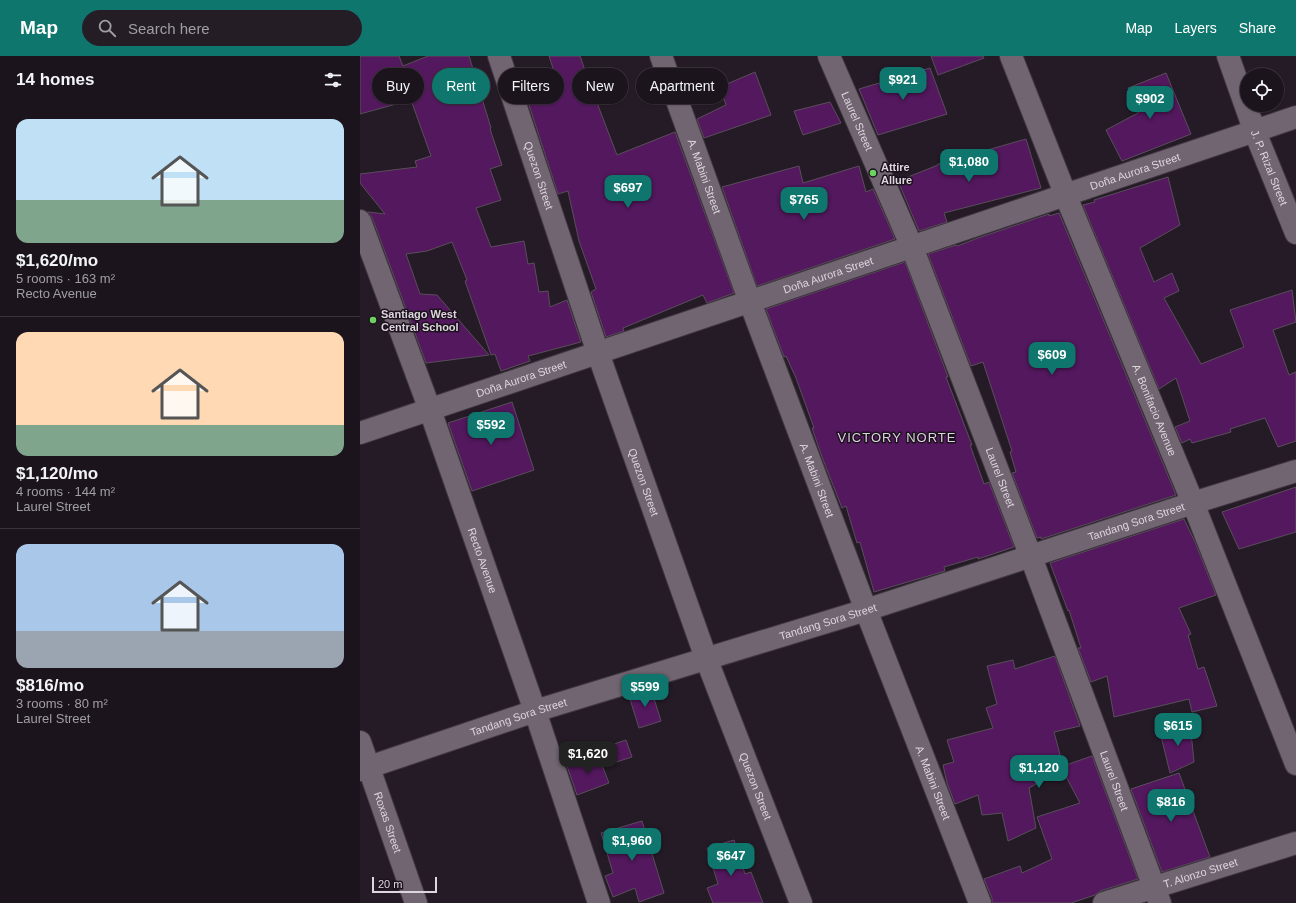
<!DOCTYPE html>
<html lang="en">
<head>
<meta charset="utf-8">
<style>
  :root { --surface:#1c141d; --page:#251d26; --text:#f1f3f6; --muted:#a09ea4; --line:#3a333b; --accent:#0f766e }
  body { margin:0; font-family:Arial,sans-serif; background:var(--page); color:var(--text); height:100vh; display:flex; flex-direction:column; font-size:15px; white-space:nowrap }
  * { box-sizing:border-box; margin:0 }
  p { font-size:13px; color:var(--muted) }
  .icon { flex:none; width:22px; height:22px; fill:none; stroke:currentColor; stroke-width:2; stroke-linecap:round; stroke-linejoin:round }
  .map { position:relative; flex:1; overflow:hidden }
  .drawer { display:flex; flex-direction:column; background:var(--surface); width:360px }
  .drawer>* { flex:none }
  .hud { position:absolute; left:12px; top:12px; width:380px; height:36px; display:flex; gap:8px }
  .fabs { position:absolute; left:880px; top:12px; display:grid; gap:8px }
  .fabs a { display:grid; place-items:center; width:44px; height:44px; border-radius:50%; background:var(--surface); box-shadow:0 1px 3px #0004,0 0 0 1px var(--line); font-size:20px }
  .scale { position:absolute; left:12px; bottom:10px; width:65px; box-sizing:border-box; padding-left:4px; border:2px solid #ddd6de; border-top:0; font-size:11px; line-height:14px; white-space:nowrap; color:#ddd6de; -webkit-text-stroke:3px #1c121d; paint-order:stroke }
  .price { position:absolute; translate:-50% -34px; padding:0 9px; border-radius:8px; background:var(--accent); color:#fff; font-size:13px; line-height:26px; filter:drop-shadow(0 1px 2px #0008) }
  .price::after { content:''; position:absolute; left:50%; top:24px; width:12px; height:9px; margin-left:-6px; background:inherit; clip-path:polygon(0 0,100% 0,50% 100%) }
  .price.on { background:#222; color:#fff }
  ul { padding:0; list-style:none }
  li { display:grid; align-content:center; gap:8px; height:212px; padding:0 16px }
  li+li { border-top:1px solid var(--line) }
  li span { display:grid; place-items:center; height:124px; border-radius:12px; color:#555 }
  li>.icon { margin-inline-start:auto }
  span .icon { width:72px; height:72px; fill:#fffc; stroke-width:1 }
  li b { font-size:17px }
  h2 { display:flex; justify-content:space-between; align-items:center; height:48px; padding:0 16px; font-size:17px }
  .chip { padding:0 14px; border-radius:18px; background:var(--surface); box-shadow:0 1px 3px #0004,0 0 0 1px var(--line); font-size:14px; line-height:36px }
  .chip.on { background:var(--accent); color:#fff }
  header { display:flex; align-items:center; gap:24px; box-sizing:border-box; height:56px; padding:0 20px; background:var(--accent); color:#fff }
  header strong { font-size:19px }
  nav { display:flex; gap:22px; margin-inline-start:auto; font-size:14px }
  .search { width:280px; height:36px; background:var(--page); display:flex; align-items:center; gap:10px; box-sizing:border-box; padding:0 14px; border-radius:22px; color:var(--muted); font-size:15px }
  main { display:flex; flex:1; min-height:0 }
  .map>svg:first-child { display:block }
  .building { fill:#53185d; stroke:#5a4e5b }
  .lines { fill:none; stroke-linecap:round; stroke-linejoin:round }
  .minor-casing { stroke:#403841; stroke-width:24 }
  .minor { stroke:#716572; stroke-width:22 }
  .poi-dot { fill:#6cd362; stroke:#1c121d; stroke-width:1.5 }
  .labels { text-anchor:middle; stroke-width:3; stroke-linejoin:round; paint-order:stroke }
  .street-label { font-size:11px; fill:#ddd6de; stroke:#1c121d }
  .poi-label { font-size:11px; font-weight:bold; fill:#ddd6de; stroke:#1c121d; text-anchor:start }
  .quarter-label { font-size:13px; letter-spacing:1px; fill:#ddd0df; stroke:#1c121d }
</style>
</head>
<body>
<header>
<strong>Map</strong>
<div class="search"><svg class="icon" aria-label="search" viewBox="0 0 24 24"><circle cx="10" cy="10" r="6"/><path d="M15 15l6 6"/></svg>Search here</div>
<nav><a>Map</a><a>Layers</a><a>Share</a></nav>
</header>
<main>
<section class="drawer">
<h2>14 homes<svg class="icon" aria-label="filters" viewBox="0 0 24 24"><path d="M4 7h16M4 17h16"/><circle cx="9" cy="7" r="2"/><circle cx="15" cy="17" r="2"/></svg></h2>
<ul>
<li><span style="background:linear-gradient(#bfe0f5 65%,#7fa58c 0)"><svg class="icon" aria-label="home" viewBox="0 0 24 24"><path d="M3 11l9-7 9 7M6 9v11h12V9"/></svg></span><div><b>$1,620/mo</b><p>5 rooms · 163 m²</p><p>Recto Avenue</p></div></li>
<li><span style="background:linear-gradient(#ffd9b3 75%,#7fa58c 0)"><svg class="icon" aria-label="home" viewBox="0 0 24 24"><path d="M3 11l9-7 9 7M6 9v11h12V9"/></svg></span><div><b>$1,120/mo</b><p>4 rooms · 144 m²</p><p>Laurel Street</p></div></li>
<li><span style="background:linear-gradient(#a9c7e8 70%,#9aa5b1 0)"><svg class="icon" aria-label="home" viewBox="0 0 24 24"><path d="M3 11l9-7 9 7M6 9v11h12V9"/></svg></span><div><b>$816/mo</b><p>3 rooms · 80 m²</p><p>Laurel Street</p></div></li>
</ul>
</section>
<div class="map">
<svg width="936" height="847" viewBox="0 0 936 847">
  <rect width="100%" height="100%" fill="#251b27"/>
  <path class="building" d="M 0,0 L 39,0 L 43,10 L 68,0 L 109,0 L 131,72 L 130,73 L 142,109 L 130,113 L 141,144 L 116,152 L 131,191 L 164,185 L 168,208 L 174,207 L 179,236 L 188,235 L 190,251 L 207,244 L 221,286 L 168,300 L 170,305 L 141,315 L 135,298 L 131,299 L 105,225 L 107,224 L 92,186 L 67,195 L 46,198 L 60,238 L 77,239 L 129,299 L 66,307 L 12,161 L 8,156 L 25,158 L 0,127 L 0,118 L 57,111 L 55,105 L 71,100 L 51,44 L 0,58 Z
    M 189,0 L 220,0 L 229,26 L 257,99 L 315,76 L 374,237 L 347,247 L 343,239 L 263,272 L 264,275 L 246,281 L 231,236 L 236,233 L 219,185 L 208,135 L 198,138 L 169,49 L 201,37 Z
    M 571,0 L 623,0 L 624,2 L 578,19 Z
    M 570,12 L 587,58 L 518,79 L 499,33 Z
    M 395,16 L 411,59 L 344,82 L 337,63 L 366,49 L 360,31 Z
    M 806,17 L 831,78 L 762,105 L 746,74 L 778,57 L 768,32 Z
    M 470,46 L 481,67 L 443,79 L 434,55 Z
    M 666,83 L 681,132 L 584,157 L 587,166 L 559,175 L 538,125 L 578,109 L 578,108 Z
    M 439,110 L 443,127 L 499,110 L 506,136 L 513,133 L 535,183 L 397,230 L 362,131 Z
    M 808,121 L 820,169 L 780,192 L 794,226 L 812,217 L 819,235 L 804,242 L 841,308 L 884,291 L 870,254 L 932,234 L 936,266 L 913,274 L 929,319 L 936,316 L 936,385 L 918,391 L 905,362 L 870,373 L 871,376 L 832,387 L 830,383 L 822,387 L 815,371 L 830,365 L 816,322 L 799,333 L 723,149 L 735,146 L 734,144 Z
    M 699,157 L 816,439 L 681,483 L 681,481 L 677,482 L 652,417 L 656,416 L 650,396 L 652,395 L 623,306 L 611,310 L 568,198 L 596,189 L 597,190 L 618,182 L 689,158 L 689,160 Z
    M 545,206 L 588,321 L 586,321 L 612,389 L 610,389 L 624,428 L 629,426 L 654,491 L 618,503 L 618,501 L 584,511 L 585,515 L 514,536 L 500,486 L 497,487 L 486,450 L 482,452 L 462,401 L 452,372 L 454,372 L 436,322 L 426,300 L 424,301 L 406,253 Z
    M 152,346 L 174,414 L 112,435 L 88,367 Z
    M 936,431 L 936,476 L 879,493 L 862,456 Z
    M 824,463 L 835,486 L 856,539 L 819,552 L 831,578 L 828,579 L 838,613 L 844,611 L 857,650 L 832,656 L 829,643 L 754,661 L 747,620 L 731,626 L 718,592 L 721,592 L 709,554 L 708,555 L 690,507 Z
    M 695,600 L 720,670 L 694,676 L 703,710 L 732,700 L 778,823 L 740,835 L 735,839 L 711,847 L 632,847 L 632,842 L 624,823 L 660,810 L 662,817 L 692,803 L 677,761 L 720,747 L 702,713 L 669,732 L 676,772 L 648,785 L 642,757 L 622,759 L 618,739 L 595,748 L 587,727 L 583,709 L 594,706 L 587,684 L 633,672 L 626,652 L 637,648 L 627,610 L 653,604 L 655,613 Z
    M 291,633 L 301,665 L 279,672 L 269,640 Z
    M 830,666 L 834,706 L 810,717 L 800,676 Z
    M 266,684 L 272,701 L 250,708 L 245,691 Z
    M 238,699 L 249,727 L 217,739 L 207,710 Z
    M 819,717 L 850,801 L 802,816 L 771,733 Z
    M 282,765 L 304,837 L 279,846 L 275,832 L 253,841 L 245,820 L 253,817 L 241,777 Z
    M 374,784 L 385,818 L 391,816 L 403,847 L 353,847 L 347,832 L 358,828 L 347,792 Z"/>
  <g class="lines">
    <g class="minor-casing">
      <g id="minor">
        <path id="s1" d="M 139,0 L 238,297 L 346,602 L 441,847"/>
        <path id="s2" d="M 301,0 L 390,246 L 506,554 L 620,847"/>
        <path id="s3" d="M 469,0 L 552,191 L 671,501 L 800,847"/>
        <path id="s4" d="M 651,0 L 710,150 L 833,447 L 936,708"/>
        <path id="s5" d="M 868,0 L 895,76 L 936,177"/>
        <path id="s6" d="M 0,165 L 70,354 L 175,655 L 239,847"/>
        <path id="s7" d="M 0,377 L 936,61"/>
        <path id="s8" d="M 0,686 L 56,847"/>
        <path id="s9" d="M 0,714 L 175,655 L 506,554 L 833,447 L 936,415"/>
        <path id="s10" d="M 744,847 L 936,787"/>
      </g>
    </g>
    <use href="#minor" class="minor"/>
  </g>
  <g class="poi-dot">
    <circle cx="513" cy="117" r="4"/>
    <circle cx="13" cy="264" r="4"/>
  </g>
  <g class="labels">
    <g class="street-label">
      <text dy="4" stroke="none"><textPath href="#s3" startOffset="71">Laurel Street</textPath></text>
      <text dy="4" stroke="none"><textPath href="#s5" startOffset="119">J. P. Rizal Street</textPath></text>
      <text dy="4" stroke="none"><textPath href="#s7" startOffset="818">Doña Aurora Street</textPath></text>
      <text dy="4" stroke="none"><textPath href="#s1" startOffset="126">Quezon Street</textPath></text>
      <text dy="4" stroke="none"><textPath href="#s2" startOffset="128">A. Mabini Street</textPath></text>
      <text dy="4" stroke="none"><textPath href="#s7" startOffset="494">Doña Aurora Street</textPath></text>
      <text dy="4" stroke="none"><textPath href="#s7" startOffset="170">Doña Aurora Street</textPath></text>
      <text dy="4" stroke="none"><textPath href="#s4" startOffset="382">A. Bonifacio Avenue</textPath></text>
      <text dy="4" stroke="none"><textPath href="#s3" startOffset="455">Laurel Street</textPath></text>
      <text dy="4" stroke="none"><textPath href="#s2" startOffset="452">A. Mabini Street</textPath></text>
      <text dy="4" stroke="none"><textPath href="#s1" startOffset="450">Quezon Street</textPath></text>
      <text dy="4" stroke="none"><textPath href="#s9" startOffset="815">Tandang Sora Street</textPath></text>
      <text dy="4" stroke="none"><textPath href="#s6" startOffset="361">Recto Avenue</textPath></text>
      <text dy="4" stroke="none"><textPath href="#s9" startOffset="491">Tandang Sora Street</textPath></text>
      <text dy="4" stroke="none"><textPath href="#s9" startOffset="167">Tandang Sora Street</textPath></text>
      <text dy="4" stroke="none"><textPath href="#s3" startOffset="779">Laurel Street</textPath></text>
      <text dy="4" stroke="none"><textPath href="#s2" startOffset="776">A. Mabini Street</textPath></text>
      <text dy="4" stroke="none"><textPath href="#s1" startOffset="774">Quezon Street</textPath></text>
      <text dy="4" stroke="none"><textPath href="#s8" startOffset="85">Roxas Street</textPath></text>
      <text dy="4" stroke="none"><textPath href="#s10" startOffset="101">T. Alonzo Street</textPath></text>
    </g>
    <g class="poi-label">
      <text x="521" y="115">Attire<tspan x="521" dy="13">Allure</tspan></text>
      <text x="21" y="262">Santiago West<tspan x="21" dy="13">Central School</tspan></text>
    </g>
    <g class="quarter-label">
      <text x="537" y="386">VICTORY NORTE</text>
    </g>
  </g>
</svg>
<div class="fabs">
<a><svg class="icon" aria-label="locate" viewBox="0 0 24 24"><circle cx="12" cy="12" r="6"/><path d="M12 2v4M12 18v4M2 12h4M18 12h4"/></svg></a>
</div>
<div class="scale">20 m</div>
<b class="price" style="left:543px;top:45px">$921</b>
<b class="price" style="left:790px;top:64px">$902</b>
<b class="price" style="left:609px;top:127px">$1,080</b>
<b class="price" style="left:268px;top:153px">$697</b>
<b class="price" style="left:444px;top:165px">$765</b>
<b class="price" style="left:692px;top:320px">$609</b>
<b class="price" style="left:131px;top:390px">$592</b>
<b class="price" style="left:285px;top:652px">$599</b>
<b class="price" style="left:818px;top:691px">$615</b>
<b class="price on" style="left:228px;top:719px">$1,620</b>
<b class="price" style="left:679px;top:733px">$1,120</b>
<b class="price" style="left:811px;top:767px">$816</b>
<b class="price" style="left:272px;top:806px">$1,960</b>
<b class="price" style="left:371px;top:821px">$647</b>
<div class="hud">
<a class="chip">Buy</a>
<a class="chip on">Rent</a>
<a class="chip">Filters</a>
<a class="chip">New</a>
<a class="chip">Apartment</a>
</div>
</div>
</main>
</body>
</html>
